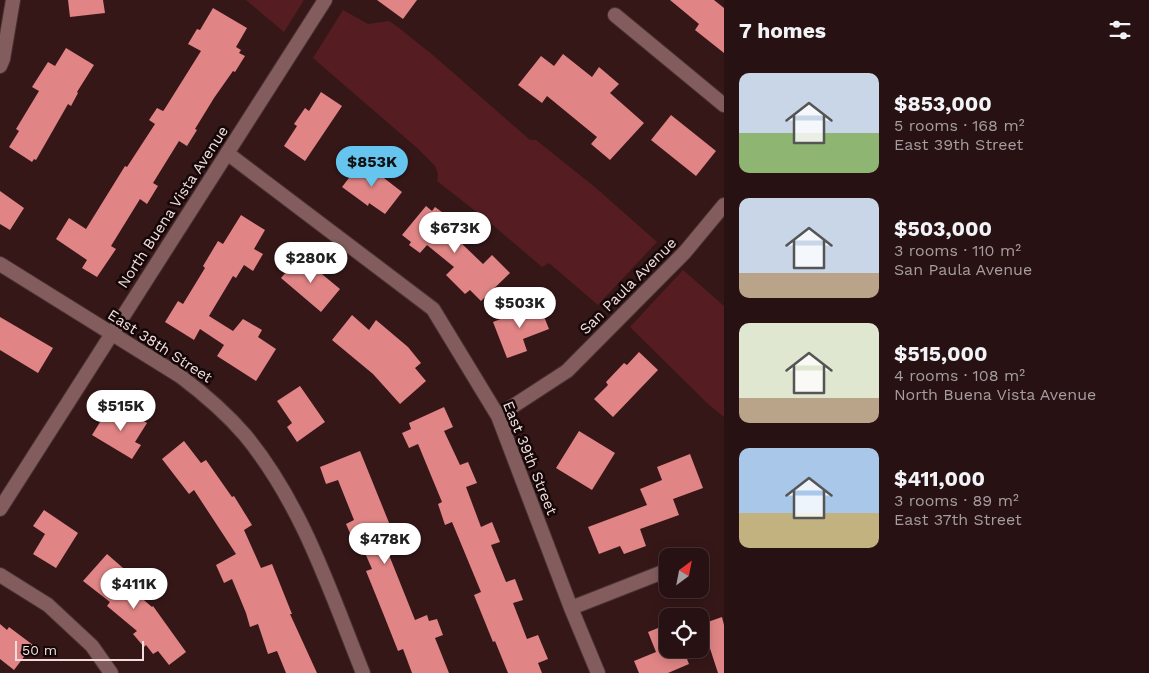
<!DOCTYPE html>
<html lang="en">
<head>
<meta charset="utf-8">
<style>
  :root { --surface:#281112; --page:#341f20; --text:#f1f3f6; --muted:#a59d9f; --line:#443132; --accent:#65c5ee }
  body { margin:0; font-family:"Work Sans",sans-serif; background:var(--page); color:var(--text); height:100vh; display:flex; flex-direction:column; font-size:19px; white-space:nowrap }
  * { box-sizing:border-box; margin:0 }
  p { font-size:16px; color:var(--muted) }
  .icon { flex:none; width:28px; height:28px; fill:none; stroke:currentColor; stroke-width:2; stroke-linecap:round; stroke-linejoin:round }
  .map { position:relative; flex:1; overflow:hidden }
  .panel { display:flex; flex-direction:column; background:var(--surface); width:425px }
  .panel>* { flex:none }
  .needle { width:32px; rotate:32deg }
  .fabs { position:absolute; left:659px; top:548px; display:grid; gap:10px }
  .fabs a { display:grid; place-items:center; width:50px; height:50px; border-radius:10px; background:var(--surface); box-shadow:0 2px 12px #0003,0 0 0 1px var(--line); font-size:25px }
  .scale { position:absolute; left:15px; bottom:12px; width:129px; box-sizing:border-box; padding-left:5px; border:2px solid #f2dcdc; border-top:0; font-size:14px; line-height:18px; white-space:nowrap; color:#f2dcdc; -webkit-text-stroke:4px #140707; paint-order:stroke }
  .price { position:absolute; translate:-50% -42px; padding:0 11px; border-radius:18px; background:#fff; color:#222; font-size:16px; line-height:32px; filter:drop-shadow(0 1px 2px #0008) }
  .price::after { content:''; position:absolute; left:50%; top:30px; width:15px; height:11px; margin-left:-8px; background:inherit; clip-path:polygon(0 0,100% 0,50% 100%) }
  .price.active { background:var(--accent); color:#111 }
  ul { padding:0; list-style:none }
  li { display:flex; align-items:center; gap:15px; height:125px; padding:0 15px }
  li span { display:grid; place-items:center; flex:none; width:140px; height:100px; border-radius:10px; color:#555 }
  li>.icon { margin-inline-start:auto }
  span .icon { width:60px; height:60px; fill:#fffc; stroke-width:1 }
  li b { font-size:21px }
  h2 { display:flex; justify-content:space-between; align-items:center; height:60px; padding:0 15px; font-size:21px }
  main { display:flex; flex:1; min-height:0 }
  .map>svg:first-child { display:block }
  .green { fill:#551d21 }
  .building { fill:#e08485 }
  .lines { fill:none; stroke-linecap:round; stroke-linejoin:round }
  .minor-casing { stroke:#4b3234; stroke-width:16 }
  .tertiary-casing { stroke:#4b3234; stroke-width:16 }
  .minor { stroke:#835d5d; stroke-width:14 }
  .tertiary { stroke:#835d5d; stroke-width:14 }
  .labels { text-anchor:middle; stroke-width:5; stroke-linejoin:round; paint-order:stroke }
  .street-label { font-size:15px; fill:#f2dcdc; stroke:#140707 }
</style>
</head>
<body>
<main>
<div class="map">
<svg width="724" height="673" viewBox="0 0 724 673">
  <rect width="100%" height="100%" fill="#361718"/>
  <path class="green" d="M 246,0 L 304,0 L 284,32 Z
    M 343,10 L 368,24 L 389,21 L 399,28 L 434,56 L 530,140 L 536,140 L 596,188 L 657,242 L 598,305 L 549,263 L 542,267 L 487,220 L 437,181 L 438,174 L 435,166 L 416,147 L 313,58 Z
    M 683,270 L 724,306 L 724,417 L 708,404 L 630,327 Z"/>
  <path class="building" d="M 68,0 L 103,0 L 105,13 L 70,17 Z
    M 377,0 L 417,0 L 403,19 Z
    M 670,0 L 714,0 L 724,8 L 724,53 L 695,30 L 699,24 Z
    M 213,8 L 247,28 L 236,47 L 241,50 L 239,53 L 245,56 L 235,72 L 233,71 L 214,98 L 195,129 L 197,130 L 187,146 L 179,141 L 153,183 L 158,186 L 147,204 L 140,199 L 111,246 L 116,249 L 97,277 L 82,268 L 87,260 L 56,239 L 69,218 L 86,229 L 125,166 L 127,167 L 155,124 L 149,120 L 157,108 L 163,111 L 164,110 L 201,51 L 188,44 L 197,29 L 200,30 Z
    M 66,48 L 94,65 L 77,92 L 78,93 L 71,106 L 68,104 L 36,160 L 34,159 L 32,162 L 9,147 L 19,131 L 16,129 L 39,91 L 32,87 L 48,62 L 55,66 Z
    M 563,54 L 592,77 L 599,67 L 619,84 L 610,93 L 644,123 L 610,160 L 591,144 L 597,137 L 547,96 L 542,103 L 518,85 L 541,56 L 554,66 Z
    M 321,92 L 342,106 L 305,161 L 284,146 L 297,126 L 294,124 L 305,108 L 309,111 Z
    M 671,115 L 716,151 L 696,176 L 651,140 Z
    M 362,161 L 402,192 L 385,214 L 369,203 L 368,206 L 342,187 Z
    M 0,191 L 24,208 L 10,230 L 0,224 Z
    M 426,206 L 432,211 L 435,207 L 446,215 L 442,220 L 462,237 L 459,241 L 483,264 L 492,255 L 510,273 L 481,301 L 470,290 L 465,294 L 446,275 L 454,267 L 427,245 L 420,253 L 409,245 L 411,242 L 402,235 Z
    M 241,215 L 265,230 L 254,249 L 263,254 L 253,271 L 244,265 L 236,278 L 233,276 L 209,316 L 233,331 L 243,319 L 262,330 L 258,337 L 276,349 L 256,381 L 217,356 L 224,345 L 200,329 L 194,340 L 165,322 L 178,301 L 183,304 L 205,268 L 203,266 L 218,241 L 223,244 Z
    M 300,256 L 340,289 L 321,312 L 281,278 Z
    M 539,304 L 549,329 L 523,339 L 527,351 L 507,358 L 493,322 Z
    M 352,315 L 369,330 L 376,320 L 408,347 L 421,363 L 415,368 L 426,381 L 400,404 L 373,374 L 332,340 Z
    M 0,317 L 53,348 L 38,373 L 0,350 Z
    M 639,352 L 658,370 L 613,417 L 594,399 L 608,385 L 606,382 L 624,363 L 627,365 Z
    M 300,386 L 325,422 L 297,442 L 287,427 L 292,423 L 277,401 Z
    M 118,405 L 147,423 L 135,442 L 141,445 L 132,459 L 92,435 L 102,419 L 107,422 Z
    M 444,407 L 453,427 L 444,431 L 460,465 L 468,462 L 477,483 L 466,487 L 481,527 L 492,522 L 500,542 L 491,545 L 506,582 L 515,579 L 523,600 L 513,603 L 527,639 L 538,635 L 548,659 L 538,663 L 542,673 L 508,673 L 495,641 L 493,642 L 474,595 L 481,592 L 452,522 L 445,525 L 438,504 L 442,502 L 418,444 L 409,448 L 402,433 L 411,429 L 409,423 Z
    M 579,431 L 615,453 L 592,490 L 556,468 Z
    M 184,441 L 201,463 L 206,460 L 232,497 L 234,496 L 252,525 L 244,530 L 261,568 L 272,564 L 292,614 L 290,614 L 317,673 L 286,673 L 277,651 L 268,654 L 258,624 L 250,627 L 246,613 L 232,579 L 224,583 L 216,565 L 236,554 L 194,490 L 189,494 L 162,459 Z
    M 360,451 L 398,545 L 387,550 L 415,620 L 427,615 L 429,621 L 437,619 L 443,635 L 435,638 L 449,673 L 412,673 L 403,649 L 398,651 L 385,618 L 366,571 L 372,569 L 358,537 L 353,540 L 346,524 L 354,520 L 338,480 L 326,484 L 320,467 Z
    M 690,454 L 703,488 L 673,499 L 679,515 L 640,529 L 646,546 L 624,554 L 620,546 L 599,554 L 588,527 L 647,505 L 640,489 L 662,480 L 657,467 Z
    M 44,510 L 78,533 L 56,568 L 33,554 L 45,534 L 33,526 Z
    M 107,554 L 130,574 L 123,582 L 152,607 L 153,606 L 186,652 L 169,665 L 158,651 L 153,654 L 146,645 L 144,647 L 133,634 L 137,631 L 107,606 L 110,602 L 83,581 Z
    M 722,617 L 724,625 L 724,673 L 718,673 L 702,624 Z
    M 0,624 L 7,630 L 9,627 L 33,645 L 14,670 L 0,659 Z
    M 668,624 L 668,649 L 683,649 L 689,664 L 668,673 L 639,673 L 634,661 L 656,652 L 648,632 Z"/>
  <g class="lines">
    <g class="minor-casing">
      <path id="minor" d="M 615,15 L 724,105
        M 0,66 L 3,59 L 13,0
        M 227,153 L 433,309 L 498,416 L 571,608 L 598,673
        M 498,416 L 567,371 L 685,252 L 724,205
        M 0,509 L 325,0
        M 0,575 L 48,605 L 92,646 L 111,673
        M 571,608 L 668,570"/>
    </g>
    <g class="tertiary-casing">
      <path id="tertiary" d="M 0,264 L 180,376 C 204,394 226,413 245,435 C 302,504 330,591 363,673"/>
    </g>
    <use href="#minor" class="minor"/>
    <use href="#tertiary" class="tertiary"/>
  </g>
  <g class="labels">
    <g class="street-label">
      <text transform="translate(173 207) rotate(-57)" y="5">North Buena Vista Avenue</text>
      <text transform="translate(628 286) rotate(-45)" y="5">San Paula Avenue</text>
      <text transform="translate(160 346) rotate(33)" y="5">East 38th Street</text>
      <text transform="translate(530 458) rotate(68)" y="5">East 39th Street</text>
    </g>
  </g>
</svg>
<div class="fabs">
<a><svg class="needle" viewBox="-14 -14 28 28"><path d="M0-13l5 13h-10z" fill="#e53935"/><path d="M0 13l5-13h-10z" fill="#a59d9f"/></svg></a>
<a><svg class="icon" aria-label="locate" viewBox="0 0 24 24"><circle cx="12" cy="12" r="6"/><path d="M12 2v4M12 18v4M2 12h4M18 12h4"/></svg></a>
</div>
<div class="scale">50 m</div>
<b class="price active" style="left:372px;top:188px">$853K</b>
<b class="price" style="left:455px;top:254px">$673K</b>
<b class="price" style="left:311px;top:284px">$280K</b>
<b class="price" style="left:520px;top:329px">$503K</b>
<b class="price" style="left:121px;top:432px">$515K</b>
<b class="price" style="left:385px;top:565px">$478K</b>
<b class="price" style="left:134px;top:610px">$411K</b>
</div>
<section class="panel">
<h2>7 homes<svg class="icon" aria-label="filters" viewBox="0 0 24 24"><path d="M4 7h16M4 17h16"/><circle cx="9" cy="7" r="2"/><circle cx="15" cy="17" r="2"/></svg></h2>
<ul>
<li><span style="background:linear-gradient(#c9d6e8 60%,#8fb573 0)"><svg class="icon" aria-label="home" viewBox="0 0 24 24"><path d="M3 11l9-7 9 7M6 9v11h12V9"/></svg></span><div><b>$853,000</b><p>5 rooms · 168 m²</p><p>East 39th Street</p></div></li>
<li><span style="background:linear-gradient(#c9d6e8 75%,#b9a48a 0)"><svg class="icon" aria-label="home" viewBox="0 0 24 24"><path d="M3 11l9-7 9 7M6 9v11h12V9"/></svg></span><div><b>$503,000</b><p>3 rooms · 110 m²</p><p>San Paula Avenue</p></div></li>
<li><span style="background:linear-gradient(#dfe7d0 75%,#b9a48a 0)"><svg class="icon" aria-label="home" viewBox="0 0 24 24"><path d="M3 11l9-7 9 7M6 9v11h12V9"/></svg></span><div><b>$515,000</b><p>4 rooms · 108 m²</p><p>North Buena Vista Avenue</p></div></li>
<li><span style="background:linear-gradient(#a9c7e8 65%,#c2b280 0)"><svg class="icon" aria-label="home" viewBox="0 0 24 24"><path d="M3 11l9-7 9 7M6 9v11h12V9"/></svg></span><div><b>$411,000</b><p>3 rooms · 89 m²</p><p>East 37th Street</p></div></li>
</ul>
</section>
</main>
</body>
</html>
